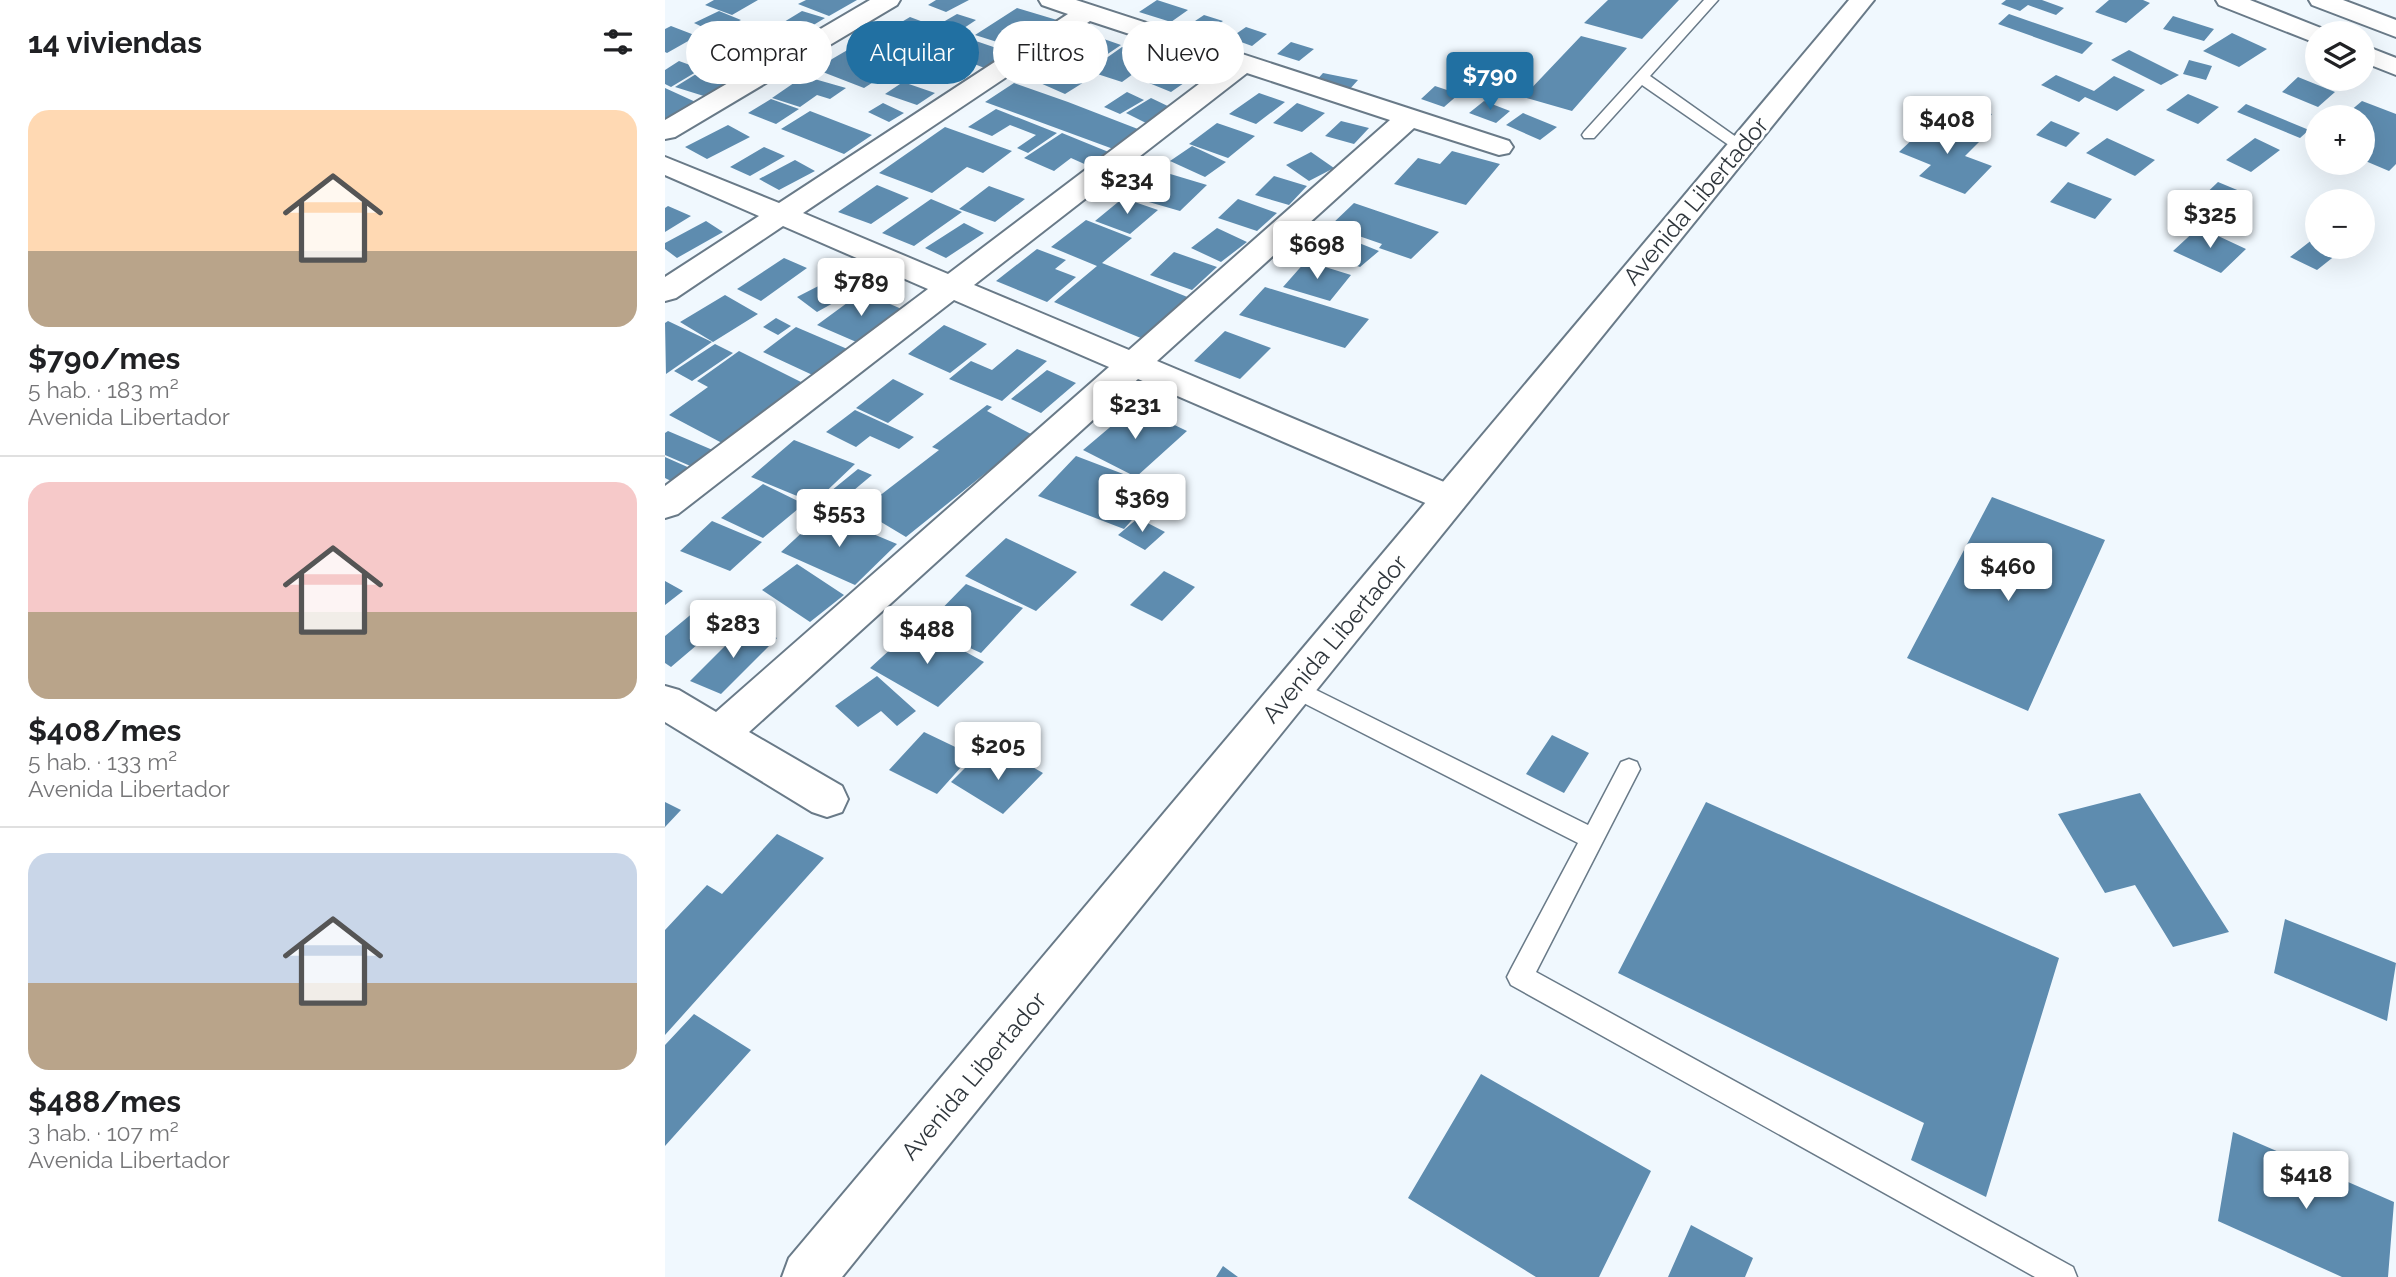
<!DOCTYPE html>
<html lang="es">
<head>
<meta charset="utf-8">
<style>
  :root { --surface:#fff; --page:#f2f2f2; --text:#202124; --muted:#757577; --line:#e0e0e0; --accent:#2170a2 }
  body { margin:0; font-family:Raleway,sans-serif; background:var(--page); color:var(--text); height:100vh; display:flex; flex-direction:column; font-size:26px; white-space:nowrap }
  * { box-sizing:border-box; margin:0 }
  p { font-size:23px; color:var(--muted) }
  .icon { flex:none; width:38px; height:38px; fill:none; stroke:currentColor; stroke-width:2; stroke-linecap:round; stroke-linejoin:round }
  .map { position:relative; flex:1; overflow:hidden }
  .side { display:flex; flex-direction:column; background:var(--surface); width:665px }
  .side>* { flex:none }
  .hud { position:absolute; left:21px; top:21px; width:665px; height:63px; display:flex; gap:14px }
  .buttons { position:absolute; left:1640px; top:21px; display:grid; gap:14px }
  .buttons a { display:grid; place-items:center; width:70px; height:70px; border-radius:50%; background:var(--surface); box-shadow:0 7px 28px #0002; font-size:35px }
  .price { position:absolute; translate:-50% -60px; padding:0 16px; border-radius:7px; background:#fff; color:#222; font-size:23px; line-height:46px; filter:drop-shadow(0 2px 4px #0008) }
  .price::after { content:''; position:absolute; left:50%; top:42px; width:21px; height:16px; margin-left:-10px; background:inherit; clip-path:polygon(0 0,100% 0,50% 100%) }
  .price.selected { background:var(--accent); color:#fff }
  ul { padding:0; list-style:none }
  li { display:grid; align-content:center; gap:14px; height:371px; padding:0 28px }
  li+li { border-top:2px solid var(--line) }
  li span { display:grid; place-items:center; height:217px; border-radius:21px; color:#555 }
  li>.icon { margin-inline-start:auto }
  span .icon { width:126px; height:126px; fill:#fffc; stroke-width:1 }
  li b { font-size:30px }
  h2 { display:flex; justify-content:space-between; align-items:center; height:84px; padding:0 28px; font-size:30px }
  .chip { padding:0 24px; border-radius:32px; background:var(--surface); box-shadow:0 7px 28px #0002; font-size:24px; line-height:63px }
  .chip.selected { background:var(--accent); color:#fff }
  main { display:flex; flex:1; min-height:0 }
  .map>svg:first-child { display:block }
  .building { fill:#5e8caf }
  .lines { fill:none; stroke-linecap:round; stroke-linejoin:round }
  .service-casing { stroke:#697a88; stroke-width:3 }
  .minor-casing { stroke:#697a88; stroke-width:4 }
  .trunk-casing { stroke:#697a88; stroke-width:4 }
  .service { fill:#fff; fill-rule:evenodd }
  .minor { fill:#fff; fill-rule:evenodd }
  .trunk { fill:#fff; fill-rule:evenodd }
  .labels { text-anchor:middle; stroke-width:6; stroke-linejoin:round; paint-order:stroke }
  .street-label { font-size:24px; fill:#30373d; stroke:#fff }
</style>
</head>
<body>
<main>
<section class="side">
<h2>14 viviendas<svg class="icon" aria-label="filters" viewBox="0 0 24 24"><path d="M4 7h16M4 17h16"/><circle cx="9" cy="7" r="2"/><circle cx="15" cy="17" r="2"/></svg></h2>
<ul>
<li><span style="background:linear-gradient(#ffd9b3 65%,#b9a48a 0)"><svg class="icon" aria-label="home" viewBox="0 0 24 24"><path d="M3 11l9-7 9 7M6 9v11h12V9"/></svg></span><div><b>$790/mes</b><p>5 hab. · 183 m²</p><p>Avenida Libertador</p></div></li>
<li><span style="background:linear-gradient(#f6c9c9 60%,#b9a48a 0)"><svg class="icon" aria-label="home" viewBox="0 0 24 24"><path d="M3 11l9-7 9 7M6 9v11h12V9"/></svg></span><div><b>$408/mes</b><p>5 hab. · 133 m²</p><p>Avenida Libertador</p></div></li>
<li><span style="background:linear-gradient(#c9d6e8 60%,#b9a48a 0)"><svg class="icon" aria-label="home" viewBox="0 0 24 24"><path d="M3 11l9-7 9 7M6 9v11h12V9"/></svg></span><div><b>$488/mes</b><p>3 hab. · 107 m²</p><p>Avenida Libertador</p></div></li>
</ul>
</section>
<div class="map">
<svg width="1731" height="1277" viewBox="0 0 1731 1277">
  <rect width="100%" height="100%" fill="#f0f8fe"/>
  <path class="building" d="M 49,0 L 93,0 L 67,15 L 40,5 Z
    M 141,0 L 192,0 L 164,16 L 133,4 Z
    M 271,0 L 304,0 L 281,12 L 263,5 Z
    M 492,0 L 523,10 L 506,22 L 474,12 Z
    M 943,0 L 1014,0 L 977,39 L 919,23 Z
    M 1341,0 L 1377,0 L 1399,8 L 1391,15 L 1363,5 L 1355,11 L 1336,4 Z
    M 1444,0 L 1478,0 L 1485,3 L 1461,23 L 1430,12 Z
    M 352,8 L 392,20 L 351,48 L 310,35 Z
    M 54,11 L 76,20 L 50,33 L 29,23 Z
    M 137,11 L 160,18 L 137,32 L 114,25 Z
    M 292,14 L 311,20 L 293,32 L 273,25 Z
    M 1344,14 L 1428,43 L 1417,54 L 1333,24 Z
    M 539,15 L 558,21 L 542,32 L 524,25 Z
    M 1508,16 L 1549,29 L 1539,41 L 1498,29 Z
    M 245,17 L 269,26 L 243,42 L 218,33 Z
    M 6,26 L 32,36 L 2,53 L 0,52 L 0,29 Z
    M 581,27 L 602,34 L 587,46 L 565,38 Z
    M 97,28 L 140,40 L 114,58 L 71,45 Z
    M 1567,33 L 1602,49 L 1574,67 L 1538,51 Z
    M 208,35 L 239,46 L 210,64 L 227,70 L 199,88 L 150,69 Z
    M 916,36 L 962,48 L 907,111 L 858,97 Z
    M 436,38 L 456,45 L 416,72 L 396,65 Z
    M 308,40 L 346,53 L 322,69 L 284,54 Z
    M 626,42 L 649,49 L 634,61 L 612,54 Z
    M 60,46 L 97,59 L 72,75 L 35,61 Z
    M 457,47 L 490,58 L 457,82 L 423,71 Z
    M 1464,50 L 1514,75 L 1496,85 L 1446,60 Z
    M 282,58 L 305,72 L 279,84 L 257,70 Z
    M 1524,60 L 1547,66 L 1541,80 L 1518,74 Z
    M 14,61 L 36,69 L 6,87 L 0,84 L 0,70 Z
    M 381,61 L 424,79 L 400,94 L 357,75 Z
    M 511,65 L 532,74 L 506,92 L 484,83 Z
    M 36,71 L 67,81 L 42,97 L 10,87 Z
    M 658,73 L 693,80 L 684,90 L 649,83 Z
    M 1391,75 L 1429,91 L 1449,76 L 1480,90 L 1452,111 L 1420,97 L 1414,102 L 1376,85 Z
    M 139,76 L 181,88 L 165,99 L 152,95 L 135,107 L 107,98 Z
    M 1633,77 L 1670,92 L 1653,107 L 1617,92 Z
    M 238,82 L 270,93 L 252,105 L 220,94 Z
    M 349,83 L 403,102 L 478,131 L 451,150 L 320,102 Z
    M 770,86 L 794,94 L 779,107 L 756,99 Z
    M 0,88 L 35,104 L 0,123 Z
    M 462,92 L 479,100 L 455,114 L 439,107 Z
    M 594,93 L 620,102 L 591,124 L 564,114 Z
    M 1523,94 L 1554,107 L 1533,124 L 1501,110 Z
    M 486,98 L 509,109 L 483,124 L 461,113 Z
    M 106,99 L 134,109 L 111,124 L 83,113 Z
    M 819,101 L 845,111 L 831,123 L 804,113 Z
    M 1697,101 L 1731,114 L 1731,164 L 1724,171 L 1698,160 L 1698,117 L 1678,117 Z
    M 1283,102 L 1327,114 L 1319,126 L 1275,114 Z
    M 218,103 L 239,113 L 224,122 L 203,112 Z
    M 632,103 L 660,113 L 637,132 L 608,123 Z
    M 1581,104 L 1644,130 L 1635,138 L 1572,112 Z
    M 331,109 L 392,133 L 363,153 L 352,148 L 371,135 L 345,125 L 327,136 L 303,127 Z
    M 145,111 L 207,135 L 179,154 L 116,129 Z
    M 858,113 L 892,127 L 875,140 L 841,125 Z
    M 1269,119 L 1318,138 L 1300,156 L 1327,166 L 1300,194 L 1254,176 L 1266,165 L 1234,152 Z
    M 676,121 L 704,128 L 689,144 L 660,136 Z
    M 1386,121 L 1415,133 L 1401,147 L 1371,135 Z
    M 552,123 L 590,136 L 563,158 L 524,144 Z
    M 63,125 L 85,137 L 42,159 L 20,147 Z
    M 280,127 L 347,151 L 318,173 L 302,167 L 267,193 L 214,173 Z
    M 397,133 L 446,153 L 426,167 L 406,158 L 389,171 L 359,158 Z
    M 1442,138 L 1490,160 L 1470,176 L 1421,153 Z
    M 1590,138 L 1615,150 L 1586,172 L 1561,160 Z
    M 527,146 L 561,162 L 540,177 L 505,161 Z
    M 99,147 L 120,156 L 85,176 L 65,167 Z
    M 787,151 L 835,164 L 801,205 L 729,184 L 753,158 L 775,164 Z
    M 646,152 L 669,168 L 644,181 L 621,165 Z
    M 130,160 L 150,171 L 114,190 L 94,179 Z
    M 492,170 L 542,185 L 515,211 L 463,196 Z
    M 609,176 L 642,186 L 624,205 L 590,195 Z
    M 1403,182 L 1447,199 L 1430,219 L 1385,202 Z
    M 1553,182 L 1577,192 L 1554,214 L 1530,204 Z
    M 212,185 L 244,198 L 206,224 L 173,212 Z
    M 324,186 L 360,199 L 330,222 L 294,209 Z
    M 458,198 L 493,210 L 465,234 L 430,221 Z
    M 266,199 L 297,212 L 249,246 L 217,233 Z
    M 573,199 L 612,213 L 592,231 L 553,218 Z
    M 689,203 L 774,232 L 746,259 L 714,248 L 717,244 L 665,226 Z
    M 3,206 L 26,216 L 0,232 L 0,208 Z
    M 421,220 L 467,238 L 437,263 L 530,300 L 483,341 L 389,302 L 432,266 L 386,247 Z
    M 41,221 L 58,232 L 12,258 L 0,249 L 0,243 Z
    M 299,223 L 319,233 L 281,258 L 260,248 Z
    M 1534,227 L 1581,249 L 1556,273 L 1508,251 Z
    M 552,228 L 582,242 L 556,262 L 526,248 Z
    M 674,235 L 714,251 L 695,267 L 655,251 Z
    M 1652,236 L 1652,247 L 1681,247 L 1652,270 L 1625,257 Z
    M 372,249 L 401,260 L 390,269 L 411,277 L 382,302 L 331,281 Z
    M 509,252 L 552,267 L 527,290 L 485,275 Z
    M 119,258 L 142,268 L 96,301 L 72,289 Z
    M 641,261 L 686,275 L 665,301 L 618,287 Z
    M 169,278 L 188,292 L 152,312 L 132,297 Z
    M 600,287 L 704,319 L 680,348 L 574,315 Z
    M 197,292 L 239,310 L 196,344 L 152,325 Z
    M 60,295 L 93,314 L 48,342 L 15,322 Z
    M 111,318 L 126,326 L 113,335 L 98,327 Z
    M 3,321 L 47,342 L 1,374 L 0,323 Z
    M 279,325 L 322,344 L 285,373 L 243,354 Z
    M 131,327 L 187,351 L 154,378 L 98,352 Z
    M 560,331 L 606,348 L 575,379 L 529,361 Z
    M 50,344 L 68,353 L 27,381 L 9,371 Z
    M 352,349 L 382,361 L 337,401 L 284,379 L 306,361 L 327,370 Z
    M 74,351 L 138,383 L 57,443 L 4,415 L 43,387 L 32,381 Z
    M 382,370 L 411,383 L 376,413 L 346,399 Z
    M 228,379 L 259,394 L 223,423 L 191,408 Z
    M 322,405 L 327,407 L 322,411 L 368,435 L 241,537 L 196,510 L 274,450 L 267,447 Z
    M 470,406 L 522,431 L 471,477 L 418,450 Z
    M 190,410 L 249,437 L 234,449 L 205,436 L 191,447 L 161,432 Z
    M 3,431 L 50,451 L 30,468 L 0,455 L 0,433 Z
    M 129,440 L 190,464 L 149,503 L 86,477 Z
    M 411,456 L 495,488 L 459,529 L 373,496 Z
    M 0,457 L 27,469 L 10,483 L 0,478 Z
    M 193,469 L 207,475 L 164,511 L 150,504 Z
    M 98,484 L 139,504 L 98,538 L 56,518 Z
    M 1327,497 L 1440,540 L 1363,711 L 1242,658 Z
    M 158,513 L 232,544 L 190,585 L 116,552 Z
    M 473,518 L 500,532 L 480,550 L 453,535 Z
    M 47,521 L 97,542 L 65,571 L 15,551 Z
    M 341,538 L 412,572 L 371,611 L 300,576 Z
    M 132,564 L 179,595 L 145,622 L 97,590 Z
    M 499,571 L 530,587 L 497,621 L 465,605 Z
    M 0,581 L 18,591 L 0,605 Z
    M 301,584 L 358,608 L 316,653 L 259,627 Z
    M 41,602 L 66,616 L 6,667 L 0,663 L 0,636 Z
    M 81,625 L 112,638 L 56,694 L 25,681 Z
    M 252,625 L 319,662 L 273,707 L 205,668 Z
    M 212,676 L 251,711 L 232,726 L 216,711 L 193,727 L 170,706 Z
    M 259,732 L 307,755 L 272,794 L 224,770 Z
    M 887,735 L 924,753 L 899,793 L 861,774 Z
    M 345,754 L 378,773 L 338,814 L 286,782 L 310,758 L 330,770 Z
    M 1475,793 L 1564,932 L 1508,947 L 1470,885 L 1440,893 L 1393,814 Z
    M 0,802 L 16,810 L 0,827 Z
    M 1041,802 L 1394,958 L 1321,1197 L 1246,1160 L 1259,1123 L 953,973 Z
    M 112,834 L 159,858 L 0,1035 L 0,930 L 42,885 L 57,894 Z
    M 1620,919 L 1731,963 L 1722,1021 L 1609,973 Z
    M 29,1014 L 86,1050 L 0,1146 L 0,1045 Z
    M 816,1074 L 986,1171 L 934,1277 L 871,1277 L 743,1198 Z
    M 1568,1132 L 1729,1202 L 1723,1277 L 1677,1277 L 1553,1221 Z
    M 1026,1225 L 1088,1258 L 1080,1277 L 1003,1277 Z
    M 558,1266 L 573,1277 L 551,1277 Z"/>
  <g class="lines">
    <g class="service-casing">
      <path id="service" d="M 1039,0 L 1053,0 L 985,76 L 1081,144 L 1084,147 L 1081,150 L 1071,150 L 977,85 L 929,138 L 919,138 L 917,135 L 919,132 Z
        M 629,679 L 923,825 L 956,762 L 964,759 L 972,762 L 975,769 L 871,972 L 1408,1267 L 1412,1277 L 1370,1277 L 846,985 L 842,977 L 846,969 L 913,843 L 621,694 L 618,688 L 621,682 Z"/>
    </g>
    <g class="minor-casing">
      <path id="minor" d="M 205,0 L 235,0 L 232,5 L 10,137 L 0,139 L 0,120 Z
        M 374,0 L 411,0 L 844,141 L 848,147 L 844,153 L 834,155 L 749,128 L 492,361 L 798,490 L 803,499 L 798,508 L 785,512 L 772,508 L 473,379 L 84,732 L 177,786 L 183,799 L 177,812 L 162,817 L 147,812 L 0,722 L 0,686 L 14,690 L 51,712 L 444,367 L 289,300 L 13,514 L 0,518 L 0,486 L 263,289 L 118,226 L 11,298 L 0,301 L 0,277 L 94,216 L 0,175 L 0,157 L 114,203 L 403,14 L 377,5 ZM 425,21 L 559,65 L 283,274 L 138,213 ZM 582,73 L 725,120 L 464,350 L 309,285 Z
        M 1551,0 L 1585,0 L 1661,30 L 1663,33 L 1652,33 L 1652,43 L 1643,40 L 1554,5 Z
        M 1644,0 L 1678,0 L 1731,20 L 1731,37 L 1647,5 Z
        M 1698,45 L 1731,58 L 1731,75 L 1698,62 Z"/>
    </g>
    <g class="trunk-casing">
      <path id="trunk" d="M 1184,0 L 1209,0 L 177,1277 L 117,1277 L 124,1258 Z"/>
    </g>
    <use href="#service" class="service"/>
    <use href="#minor" class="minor"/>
    <use href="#trunk" class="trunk"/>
  </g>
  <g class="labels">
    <g class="street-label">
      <text transform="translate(1031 201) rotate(-50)" y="8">Avenida Libertador</text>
      <text transform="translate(670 639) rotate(-50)" y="8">Avenida Libertador</text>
      <text transform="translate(309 1076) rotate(-50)" y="8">Avenida Libertador</text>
    </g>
  </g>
</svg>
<div class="buttons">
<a><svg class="icon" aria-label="layers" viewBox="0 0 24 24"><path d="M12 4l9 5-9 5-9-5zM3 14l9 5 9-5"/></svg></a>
<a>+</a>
<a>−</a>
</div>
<b class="price selected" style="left:825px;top:112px">$790</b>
<b class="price" style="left:1282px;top:156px">$408</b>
<b class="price" style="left:462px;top:216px">$234</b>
<b class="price" style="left:1545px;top:250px">$325</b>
<b class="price" style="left:652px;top:281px">$698</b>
<b class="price" style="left:196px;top:318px">$789</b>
<b class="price" style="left:470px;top:441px">$231</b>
<b class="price" style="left:477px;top:534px">$369</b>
<b class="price" style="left:174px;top:549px">$553</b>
<b class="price" style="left:1343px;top:603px">$460</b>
<b class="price" style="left:68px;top:660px">$283</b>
<b class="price" style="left:262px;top:666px">$488</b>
<b class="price" style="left:333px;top:782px">$205</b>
<b class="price" style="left:1641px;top:1211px">$418</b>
<div class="hud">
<a class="chip">Comprar</a>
<a class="chip selected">Alquilar</a>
<a class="chip">Filtros</a>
<a class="chip">Nuevo</a>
</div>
</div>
</main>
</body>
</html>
